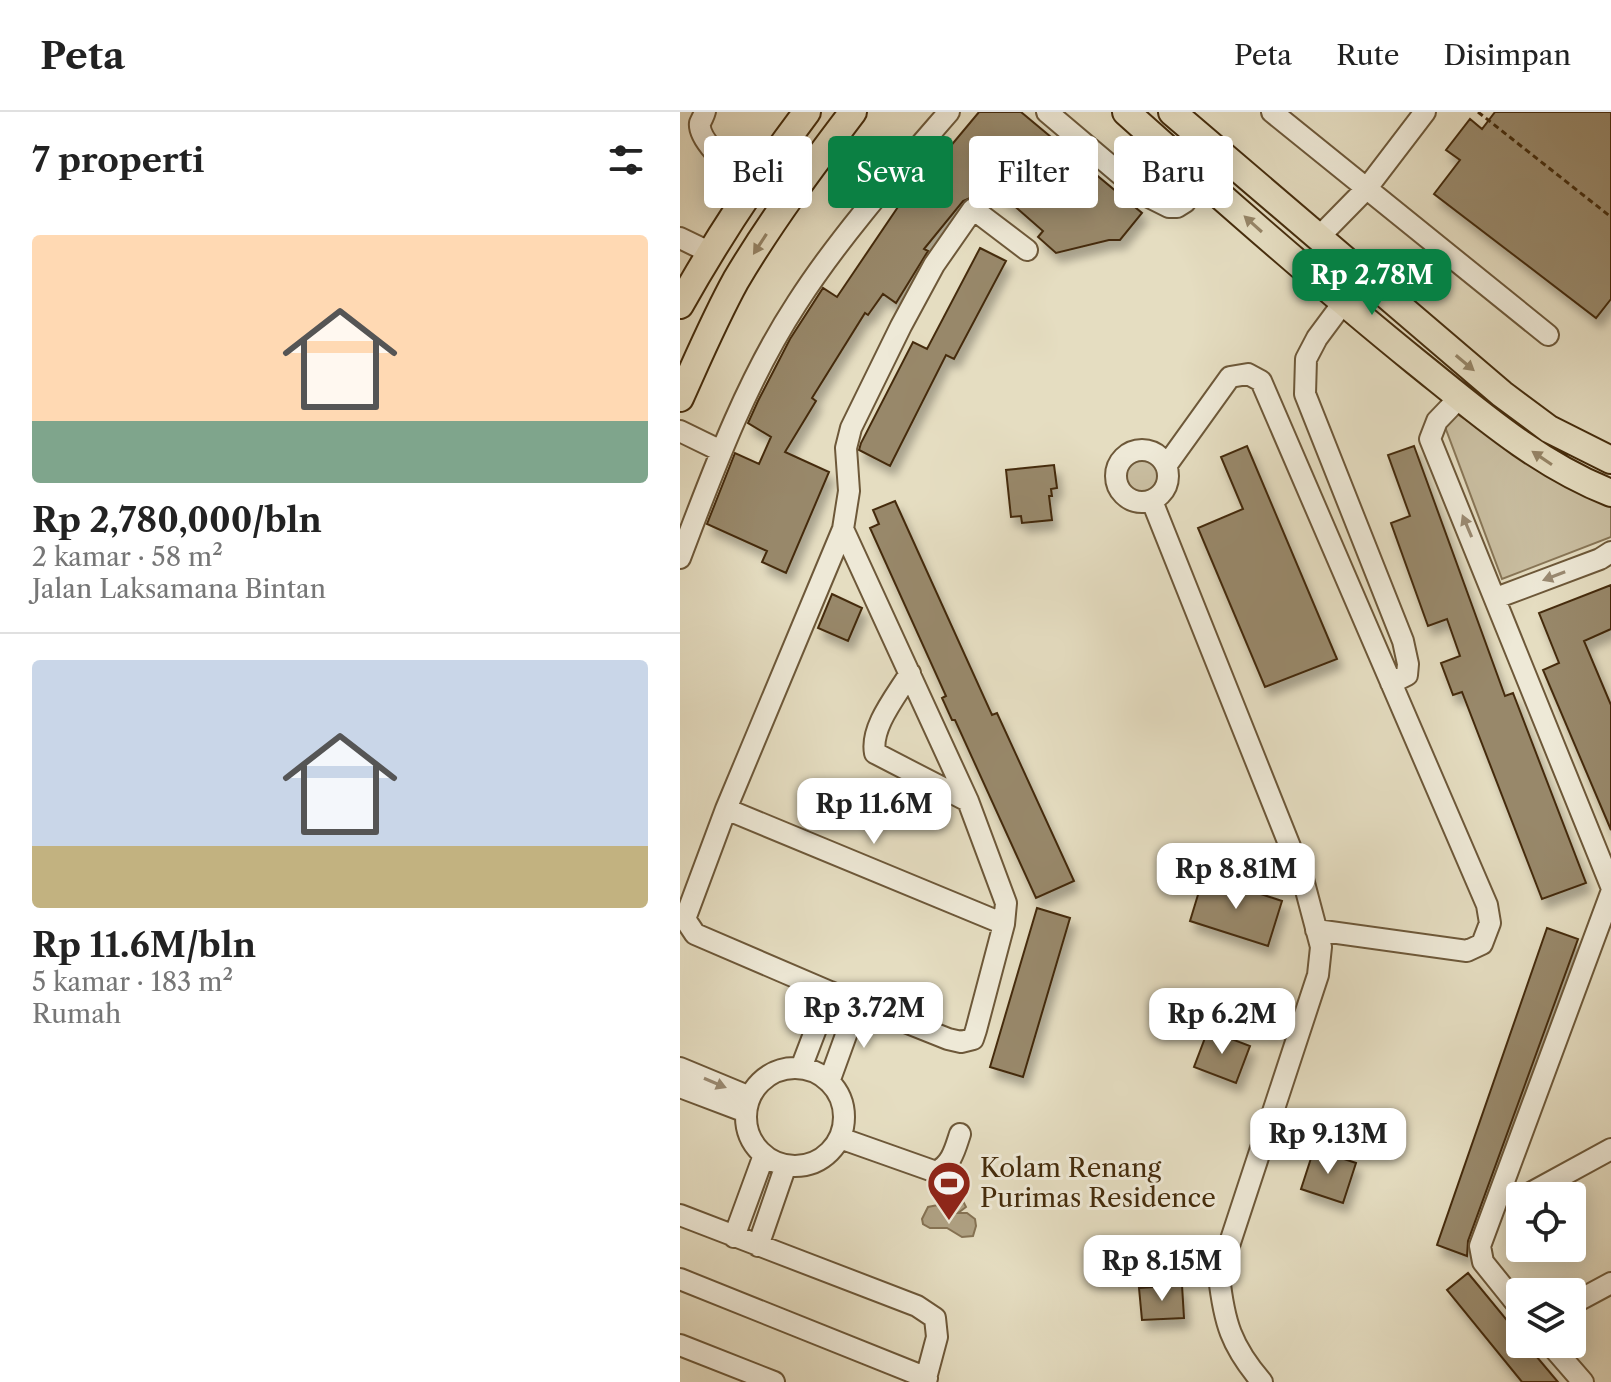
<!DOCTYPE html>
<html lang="id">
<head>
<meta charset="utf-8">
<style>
  :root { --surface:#fff; --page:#f2f2f2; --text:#222; --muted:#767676; --line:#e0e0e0; --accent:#0b8043 }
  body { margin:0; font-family:"Libre Caslon Text",serif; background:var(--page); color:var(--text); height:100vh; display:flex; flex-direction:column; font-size:30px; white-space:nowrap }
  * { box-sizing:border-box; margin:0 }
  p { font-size:26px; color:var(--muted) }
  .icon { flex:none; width:44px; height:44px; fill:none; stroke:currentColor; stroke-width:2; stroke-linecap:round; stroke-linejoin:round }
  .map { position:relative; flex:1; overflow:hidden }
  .sheet { display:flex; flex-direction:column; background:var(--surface); width:680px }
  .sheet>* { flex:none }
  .hud { position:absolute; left:24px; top:24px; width:760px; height:72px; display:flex; gap:16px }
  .tools { position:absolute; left:826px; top:1070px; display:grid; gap:16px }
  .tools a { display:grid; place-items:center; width:80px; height:80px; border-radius:8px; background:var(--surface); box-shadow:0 4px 20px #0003; font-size:40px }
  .price { position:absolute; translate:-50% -68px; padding:0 18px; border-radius:16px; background:#fff; color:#222; font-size:26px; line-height:52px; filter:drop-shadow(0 2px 4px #0008) }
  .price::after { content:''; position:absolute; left:50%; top:48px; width:24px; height:18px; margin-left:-12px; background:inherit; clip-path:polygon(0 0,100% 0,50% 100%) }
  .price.on { background:var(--accent); color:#fff }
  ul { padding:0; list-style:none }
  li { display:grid; align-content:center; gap:16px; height:424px; padding:0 32px }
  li+li { border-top:2px solid var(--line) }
  li span { display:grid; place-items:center; height:248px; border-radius:8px; color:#555 }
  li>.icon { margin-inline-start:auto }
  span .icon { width:144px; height:144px; fill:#fffc; stroke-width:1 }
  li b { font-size:34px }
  h2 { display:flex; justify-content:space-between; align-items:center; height:96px; padding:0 32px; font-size:34px }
  .tag { padding:0 28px; border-radius:8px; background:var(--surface); box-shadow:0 4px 20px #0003; font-size:28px; line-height:72px }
  .tag.on { background:var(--accent); color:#fff }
  header { display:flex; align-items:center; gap:48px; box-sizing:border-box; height:112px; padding:0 40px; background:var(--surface); border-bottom:2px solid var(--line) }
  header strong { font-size:38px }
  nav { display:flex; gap:44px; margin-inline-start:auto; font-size:28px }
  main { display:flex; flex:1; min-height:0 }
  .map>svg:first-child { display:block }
  .green { fill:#cabfa2; stroke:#887657; stroke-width:2 }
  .water { fill:#afa183; stroke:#857253; stroke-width:2 }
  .building { fill:#98886a; stroke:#452c0c; stroke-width:2; filter:url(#shadow) }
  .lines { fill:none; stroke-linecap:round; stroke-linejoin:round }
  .minor-casing { stroke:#6d5839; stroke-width:24 }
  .major-casing { stroke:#452c0c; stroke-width:30 }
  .path { stroke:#452c0c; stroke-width:3; stroke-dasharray:6 4; stroke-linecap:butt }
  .minor { stroke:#eee9d7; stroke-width:20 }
  .major { stroke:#e5ddc1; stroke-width:26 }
  .oneway { fill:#958466 }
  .oneway2 { fill:#9a8a72 }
  .labels { text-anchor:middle; stroke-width:6; stroke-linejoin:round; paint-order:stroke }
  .poi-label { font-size:26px; fill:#452c0c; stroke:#eee9d7; text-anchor:start }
</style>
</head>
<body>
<header>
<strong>Peta</strong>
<nav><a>Peta</a><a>Rute</a><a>Disimpan</a></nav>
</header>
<main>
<section class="sheet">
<h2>7 properti<svg class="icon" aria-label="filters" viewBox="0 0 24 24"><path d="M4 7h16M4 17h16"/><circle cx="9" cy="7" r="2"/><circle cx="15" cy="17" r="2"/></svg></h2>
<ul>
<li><span style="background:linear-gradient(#ffd9b3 75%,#7fa58c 0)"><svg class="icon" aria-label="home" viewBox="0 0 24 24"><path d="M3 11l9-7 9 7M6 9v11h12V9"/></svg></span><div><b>Rp 2,780,000/bln</b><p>2 kamar · 58 m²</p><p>Jalan Laksamana Bintan</p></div></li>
<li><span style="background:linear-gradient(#c9d6e8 75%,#c2b280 0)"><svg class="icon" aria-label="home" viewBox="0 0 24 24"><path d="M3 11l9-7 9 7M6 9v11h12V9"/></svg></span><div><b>Rp 11.6M/bln</b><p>5 kamar · 183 m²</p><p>Rumah</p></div></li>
</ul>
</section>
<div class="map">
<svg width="931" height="1270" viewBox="0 0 931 1270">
  <defs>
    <filter id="shadow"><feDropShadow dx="5" dy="9" stdDeviation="4" flood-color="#0004"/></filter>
  </defs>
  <rect width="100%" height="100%" fill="#e5ddc1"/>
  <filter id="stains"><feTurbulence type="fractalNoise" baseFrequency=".0025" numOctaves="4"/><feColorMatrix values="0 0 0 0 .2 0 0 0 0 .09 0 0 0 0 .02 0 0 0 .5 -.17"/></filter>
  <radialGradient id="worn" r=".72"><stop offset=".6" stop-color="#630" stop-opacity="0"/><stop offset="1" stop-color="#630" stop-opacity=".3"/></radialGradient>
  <path class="green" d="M 777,302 L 861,356 L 931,385 L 931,425 L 822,467 L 764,312 Z
    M444 363a17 17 0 1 1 34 0a17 17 0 1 1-34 0Z"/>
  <path class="water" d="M 279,1088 L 283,1089 L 286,1095 L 278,1101 L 287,1101 L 295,1107 L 296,1114 L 293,1124 L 282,1125 L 267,1116 L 250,1116 L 243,1112 L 242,1107 L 248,1095 L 263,1092 L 275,1100 L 273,1092 Z"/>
  <path class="building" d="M 299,0 L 341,0 L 462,101 L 440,128 L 429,128 L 376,141 L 358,125 L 363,119 L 307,70 L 295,84 L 283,89 L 244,137 L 248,139 L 216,191 L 203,182 L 188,203 L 185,201 L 132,286 L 136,289 L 105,340 L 149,360 L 106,461 L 82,450 L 87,439 L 27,412 L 55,341 L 79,352 L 91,325 L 68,311 L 78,289 L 110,227 L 143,176 L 157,185 L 222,89 L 224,90 Z
    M 815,0 L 931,0 L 931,187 L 916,206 L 754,82 L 780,48 L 766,38 L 790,7 L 802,17 Z
    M 300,136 L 326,149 L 274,247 L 266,243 L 210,354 L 179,338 L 181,331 L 233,230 L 247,237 Z
    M 567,334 L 657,547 L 585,575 L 518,416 L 563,397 L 541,345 Z
    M 734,334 L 825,584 L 833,581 L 906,771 L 862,787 L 782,580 L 773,583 L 761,551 L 780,544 L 767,507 L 748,514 L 711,411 L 730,404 L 708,343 Z
    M 374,353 L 377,376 L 371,377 L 372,384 L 369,384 L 372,408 L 342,411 L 341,404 L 331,405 L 326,358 Z
    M 215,389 L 312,603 L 317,601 L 394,769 L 356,786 L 275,608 L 272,608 L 262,586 L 266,584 L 190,416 L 199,412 L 193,398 Z
    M 931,473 L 931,517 L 904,529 L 931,593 L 931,718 L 863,558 L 879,551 L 859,501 Z
    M 152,482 L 182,496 L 168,529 L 138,516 Z
    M 524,763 L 602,789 L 588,834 L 510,809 Z
    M 357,796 L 390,806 L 343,965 L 310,955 Z
    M 867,816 L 898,827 L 788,1129 L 787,1144 L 757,1133 Z
    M 528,918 L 570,934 L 556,971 L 514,955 Z
    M 634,1037 L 676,1051 L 663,1091 L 621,1077 Z
    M 788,1161 L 840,1224 L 840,1232 L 846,1232 L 878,1270 L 842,1270 L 767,1178 Z
    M 502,1173 L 504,1206 L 462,1208 L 459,1176 Z"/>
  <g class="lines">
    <g class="minor-casing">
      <path id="minor" d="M 25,0 C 25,1 20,11 20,11 C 17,30 59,63 71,75
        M 367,0 L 465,83 L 489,95 L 497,95 L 505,90 L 521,66
        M 592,0 L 868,223
        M 0,126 L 29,140
        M 638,126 L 687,76 L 745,0
        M 663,191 L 637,226 L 626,247 L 625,282 L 723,529 L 728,552 L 727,563 L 711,571
        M 780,285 L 757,309 L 750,327 L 931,774
        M 0,319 L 41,339
        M436 364a26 26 0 1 1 52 0a26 26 0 1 1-52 0Z
        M 486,354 L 550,265 L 568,262 L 581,269 L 807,793 L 810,811 L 802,832 L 787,839 L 636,818
        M 472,389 L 623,767 L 641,835 L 638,863 L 539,1164 C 544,1210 551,1234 582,1270
        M 163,417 L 288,689 L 326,791 L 324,812 L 296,918 L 293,927 L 281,930 L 268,927 L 150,880 L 15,822 L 5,807 L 46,697 L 163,417 L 169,379 L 166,336 L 171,316 L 221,214 L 254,153 L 293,97 L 347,138
        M 0,446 C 33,359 66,269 117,191 C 160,124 217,60 269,0
        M 816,486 L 920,447 L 931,440
        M 230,561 C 217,583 190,615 195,641 L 288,689
        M 46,697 L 324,812
        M 0,956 L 70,985
        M 121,956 L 150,880
        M66 1005a49 49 0 1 1 98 0a49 49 0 1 1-98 0Z
        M 149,970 L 178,890
        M 0,975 L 66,1000
        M 160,1026 L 256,1060 C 272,1052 275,1037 280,1022
        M 845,1084 L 931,1037
        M 0,1103 L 237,1194 L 255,1206 L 257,1225 L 245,1270
        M 54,1125 L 84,1043
        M 78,1134 L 106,1053
        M 0,1167 L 247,1266
        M 892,1192 L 931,1171
        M 840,1196 L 803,1150 L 800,1134 L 931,781
        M 870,1232 L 903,1270
        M 0,1233 L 94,1270"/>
    </g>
    <g class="major-casing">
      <path id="major" d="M 446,0 C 541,85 636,169 736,250 C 797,299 857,352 931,381
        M 492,0 L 822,282 L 869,317 L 931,348
        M 0,193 C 38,125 80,62 127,0
        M 0,286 C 18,246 35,206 56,168 C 91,109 132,54 173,0"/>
    </g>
    <path class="path" d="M 798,0 L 931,105"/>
    <use href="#minor" class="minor"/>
    <use href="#major" class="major"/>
  </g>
  <defs><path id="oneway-solid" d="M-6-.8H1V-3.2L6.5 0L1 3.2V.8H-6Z" transform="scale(2)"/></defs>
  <g class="oneway">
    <use href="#oneway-solid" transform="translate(573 112) rotate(-138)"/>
    <use href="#oneway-solid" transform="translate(80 132) rotate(123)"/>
    <use href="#oneway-solid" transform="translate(785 251) rotate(40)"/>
    <use href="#oneway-solid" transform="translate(862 346) rotate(-146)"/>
  </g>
  <g class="oneway2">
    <use href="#oneway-solid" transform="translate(787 414) rotate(-113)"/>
    <use href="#oneway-solid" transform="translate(874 464) rotate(159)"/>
    <use href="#oneway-solid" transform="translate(35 971) rotate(23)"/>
  </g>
  <defs>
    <g id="stadium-pin" transform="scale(2.3)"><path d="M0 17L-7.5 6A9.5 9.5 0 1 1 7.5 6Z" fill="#8f2418" stroke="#eee9d7"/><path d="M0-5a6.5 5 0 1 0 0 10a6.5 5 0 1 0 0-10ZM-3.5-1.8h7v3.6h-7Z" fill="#fff"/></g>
  </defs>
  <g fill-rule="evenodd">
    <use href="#stadium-pin" x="269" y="1071"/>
  </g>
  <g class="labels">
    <g class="poi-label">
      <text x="300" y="1065">Kolam Renang<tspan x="300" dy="30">Purimas Residence</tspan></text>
    </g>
  </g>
  <rect width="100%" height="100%" filter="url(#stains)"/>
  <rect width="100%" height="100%" fill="url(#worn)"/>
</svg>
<div class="tools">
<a><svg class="icon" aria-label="locate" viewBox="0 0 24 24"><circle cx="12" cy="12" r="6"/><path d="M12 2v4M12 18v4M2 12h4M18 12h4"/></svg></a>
<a><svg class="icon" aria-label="layers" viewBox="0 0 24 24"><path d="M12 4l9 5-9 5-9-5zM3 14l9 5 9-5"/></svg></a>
</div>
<b class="price on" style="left:692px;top:205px">Rp 2.78M</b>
<b class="price" style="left:194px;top:734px">Rp 11.6M</b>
<b class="price" style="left:556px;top:799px">Rp 8.81M</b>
<b class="price" style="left:184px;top:938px">Rp 3.72M</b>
<b class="price" style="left:542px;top:944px">Rp 6.2M</b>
<b class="price" style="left:648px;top:1064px">Rp 9.13M</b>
<b class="price" style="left:482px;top:1191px">Rp 8.15M</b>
<div class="hud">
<a class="tag">Beli</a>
<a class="tag on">Sewa</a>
<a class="tag">Filter</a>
<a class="tag">Baru</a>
</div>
</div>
</main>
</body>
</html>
